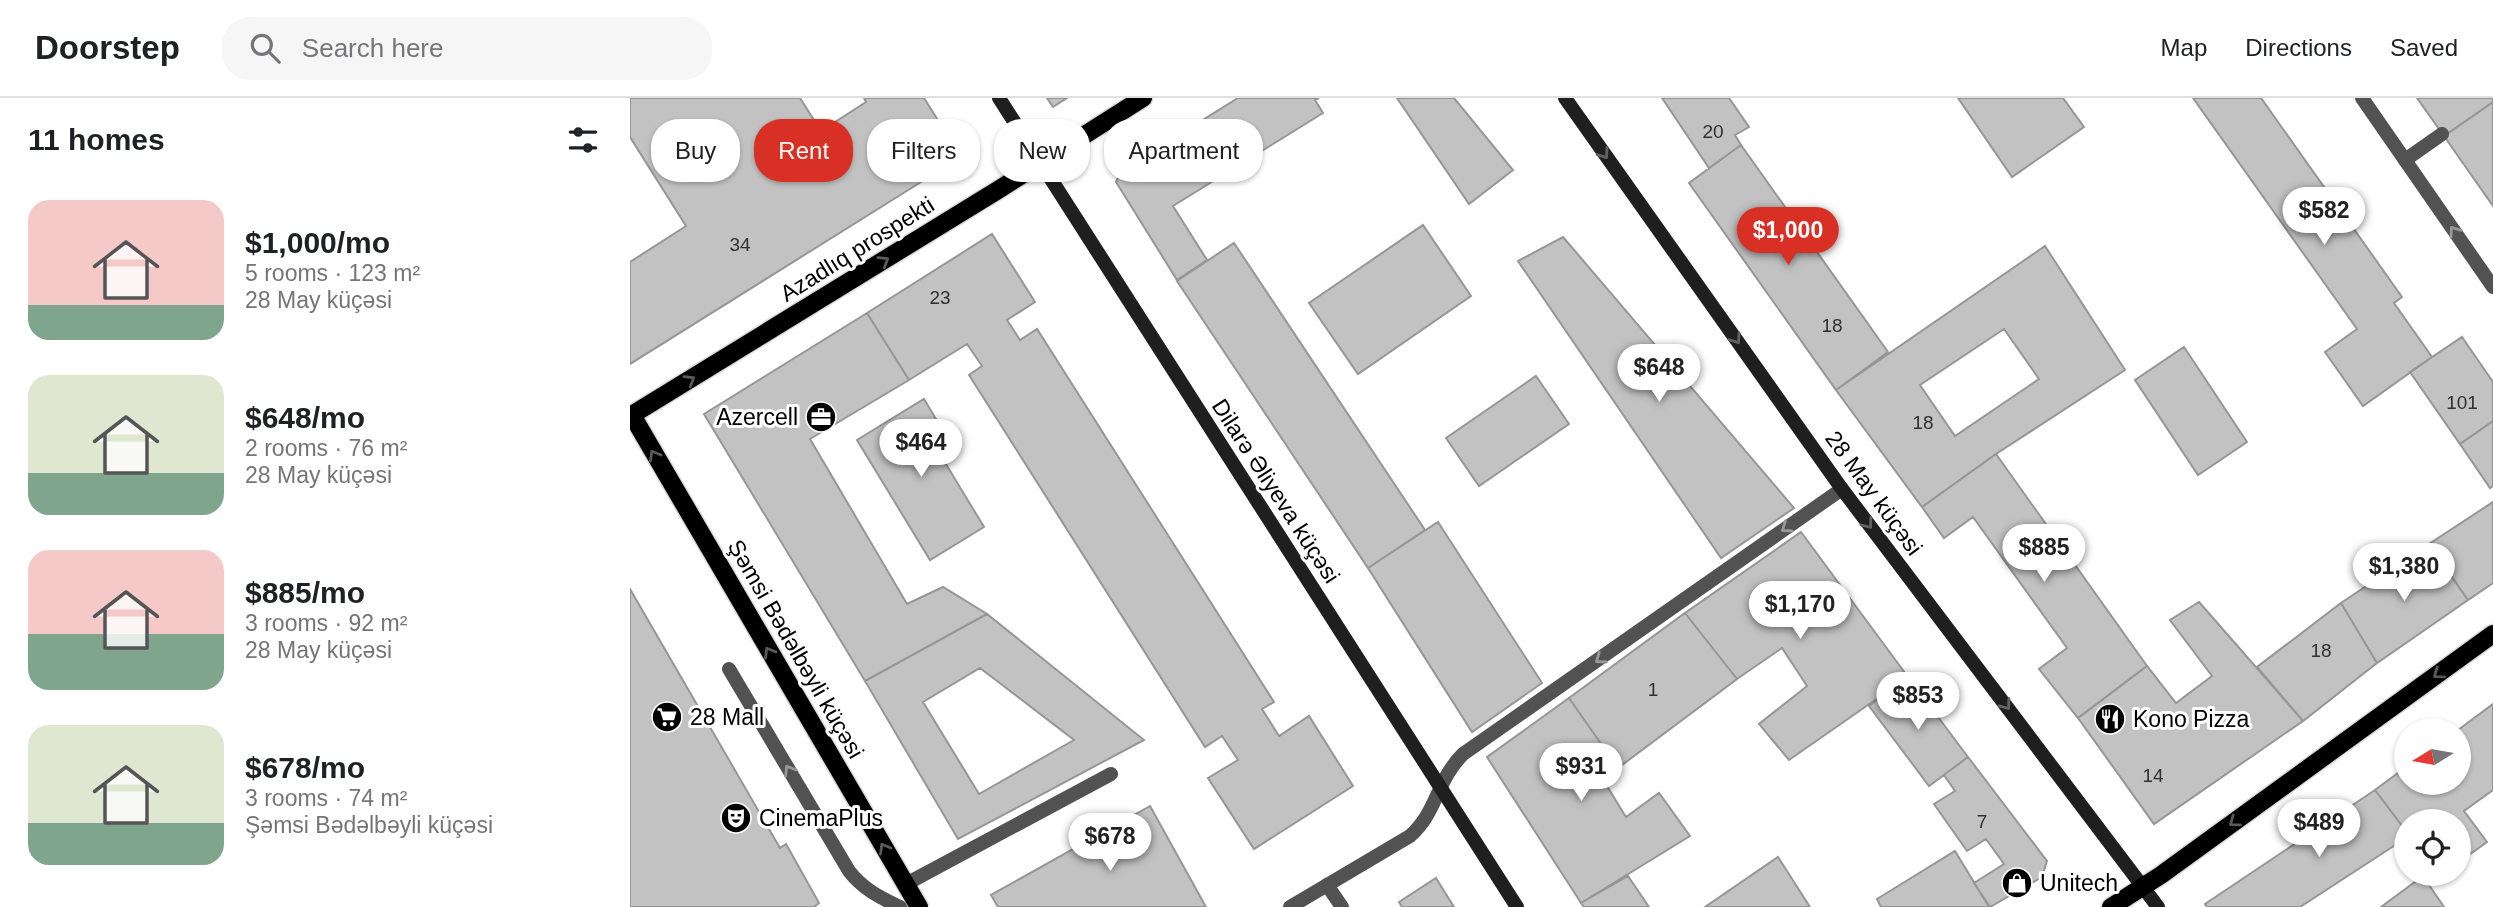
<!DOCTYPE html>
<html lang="en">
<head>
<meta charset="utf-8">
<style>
  :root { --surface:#fff; --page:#f6f6f6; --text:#202124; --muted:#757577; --line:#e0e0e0; --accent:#d93025 }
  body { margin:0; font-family:Helvetica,sans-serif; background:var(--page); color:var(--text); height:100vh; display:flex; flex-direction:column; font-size:26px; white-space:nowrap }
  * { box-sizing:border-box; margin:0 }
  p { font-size:23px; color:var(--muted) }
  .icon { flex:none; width:38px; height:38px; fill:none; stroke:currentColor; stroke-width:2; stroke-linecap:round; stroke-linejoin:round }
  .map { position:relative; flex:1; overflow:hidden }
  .drawer { display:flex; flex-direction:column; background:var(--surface); width:630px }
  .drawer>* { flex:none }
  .guide { position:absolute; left:21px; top:21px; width:665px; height:63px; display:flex; gap:14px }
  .needle { width:46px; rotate:259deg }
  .fabs { position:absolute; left:1764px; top:620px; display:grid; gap:14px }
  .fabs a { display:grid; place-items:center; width:77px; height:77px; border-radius:50%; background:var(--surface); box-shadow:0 2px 5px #0004; font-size:35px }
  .price { position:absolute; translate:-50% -60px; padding:0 16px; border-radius:24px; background:#fff; color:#222; font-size:23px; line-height:46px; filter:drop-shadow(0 2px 4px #0008) }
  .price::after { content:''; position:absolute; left:50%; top:42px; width:21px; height:16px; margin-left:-10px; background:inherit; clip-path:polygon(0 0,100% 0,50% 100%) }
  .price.selected { background:var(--accent); color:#fff }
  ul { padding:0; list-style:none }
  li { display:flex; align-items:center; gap:21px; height:175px; padding:0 28px }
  li span { display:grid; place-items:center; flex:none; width:196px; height:140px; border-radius:21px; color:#555 }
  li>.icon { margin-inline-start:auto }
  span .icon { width:84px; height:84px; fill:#fffc; stroke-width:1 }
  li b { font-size:30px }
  h2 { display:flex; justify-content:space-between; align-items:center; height:84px; padding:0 28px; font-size:30px }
  .tag { padding:0 24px; border-radius:28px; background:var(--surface); box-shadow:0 2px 5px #0004; font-size:24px; line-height:63px }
  .tag.selected { background:var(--accent); color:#fff }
  header { display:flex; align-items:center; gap:42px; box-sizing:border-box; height:98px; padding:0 35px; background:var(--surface); border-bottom:2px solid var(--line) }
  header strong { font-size:33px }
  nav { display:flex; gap:38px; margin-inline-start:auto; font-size:24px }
  .search { width:490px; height:63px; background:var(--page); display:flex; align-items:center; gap:18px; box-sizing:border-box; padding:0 24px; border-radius:28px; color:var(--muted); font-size:26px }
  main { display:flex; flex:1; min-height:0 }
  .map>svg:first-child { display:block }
  .building { fill:#c2c2c2; stroke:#969696; stroke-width:2; fill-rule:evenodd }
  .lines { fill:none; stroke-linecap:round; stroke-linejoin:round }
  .primary-casing { stroke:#dbdbdb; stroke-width:21 }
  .lane { stroke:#525252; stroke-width:14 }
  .street { stroke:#525252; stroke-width:14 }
  .secondary { stroke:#1f1f1f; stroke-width:14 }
  .primary { stroke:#000; stroke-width:18 }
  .oneway { stroke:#626262 }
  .oneway2 { stroke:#979797 }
  .oneway3 { stroke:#595959 }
  .labels { text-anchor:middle; stroke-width:6; stroke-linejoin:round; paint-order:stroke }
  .number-label { font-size:19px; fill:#303030 }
  .street-label { font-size:23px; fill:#000; stroke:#fff }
  .poi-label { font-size:23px; fill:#000; stroke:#fff; text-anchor:start }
</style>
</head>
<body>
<header>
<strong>Doorstep</strong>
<div class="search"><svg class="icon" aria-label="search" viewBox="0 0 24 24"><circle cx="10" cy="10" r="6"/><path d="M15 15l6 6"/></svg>Search here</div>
<nav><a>Map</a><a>Directions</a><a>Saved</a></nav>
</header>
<main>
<section class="drawer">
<h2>11 homes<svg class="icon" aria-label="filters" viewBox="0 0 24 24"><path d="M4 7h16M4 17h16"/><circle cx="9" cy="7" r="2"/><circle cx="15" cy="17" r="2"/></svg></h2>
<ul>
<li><span style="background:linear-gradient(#f6c9c9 75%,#7fa58c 0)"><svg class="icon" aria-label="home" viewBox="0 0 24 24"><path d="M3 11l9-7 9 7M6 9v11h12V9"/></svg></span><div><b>$1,000/mo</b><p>5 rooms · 123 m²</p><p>28 May küçəsi</p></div></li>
<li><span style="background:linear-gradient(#dfe7d0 70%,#7fa58c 0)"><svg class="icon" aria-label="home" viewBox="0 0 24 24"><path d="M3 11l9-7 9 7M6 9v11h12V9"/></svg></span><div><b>$648/mo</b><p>2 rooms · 76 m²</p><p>28 May küçəsi</p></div></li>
<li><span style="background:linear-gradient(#f6c9c9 60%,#7fa58c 0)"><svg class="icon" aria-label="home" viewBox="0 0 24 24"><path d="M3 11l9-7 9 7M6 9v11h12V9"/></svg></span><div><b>$885/mo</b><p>3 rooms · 92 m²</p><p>28 May küçəsi</p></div></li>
<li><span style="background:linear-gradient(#dfe7d0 70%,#7fa58c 0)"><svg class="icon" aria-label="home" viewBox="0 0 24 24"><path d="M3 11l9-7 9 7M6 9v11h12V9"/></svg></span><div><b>$678/mo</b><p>3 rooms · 74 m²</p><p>Şəmsi Bədəlbəyli küçəsi</p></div></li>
</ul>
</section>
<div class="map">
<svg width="1863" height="809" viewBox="0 0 1863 809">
  <rect width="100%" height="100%" fill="#fff"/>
  <path class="building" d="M 0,0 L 170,0 L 191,33 L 236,4 L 234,0 L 294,0 L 331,59 L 0,266 L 0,164 L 56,128 L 0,39 Z
    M 417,0 L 437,0 L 423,9 Z
    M 608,0 L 689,0 L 685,2 L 693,15 L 543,108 L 577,162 L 547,182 L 486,84 L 491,73 Z
    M 767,0 L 824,0 L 883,72 L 839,106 Z
    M 1032,0 L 1099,0 L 1119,29 L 1105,37 L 1111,47 L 1079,70 Z
    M 1328,0 L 1433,0 L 1454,29 L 1382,79 Z
    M 1563,0 L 1631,0 L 1772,199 L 1764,205 L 1802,259 L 1733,308 L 1695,254 L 1727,231 Z
    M 1787,0 L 1863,0 L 1863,4 L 1814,38 Z
    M 1863,4 L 1863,108 L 1814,38 Z
    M 1111,47 L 1258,254 L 1206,292 L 1059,85 Z
    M 793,127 L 841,198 L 728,276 L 679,205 Z
    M 362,136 L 405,204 L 377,222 L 390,242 L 407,231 L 644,604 L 632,611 L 649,638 L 679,618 L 723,688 L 624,751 L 578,680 L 608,662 L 592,638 L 575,649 L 339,277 L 352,268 L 337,246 L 279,282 L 237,215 Z
    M 933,139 L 1164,410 L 1091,460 L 888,163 Z
    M 604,145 L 795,432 L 738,470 L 547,183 Z
    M 1415,148 L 1495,272 L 1366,356 L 1292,409 L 1206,292 ZM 1374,231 L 1409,281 L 1325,338 L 1290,287 Z
    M 237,215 L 279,282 L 180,341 L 277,506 L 313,489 L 357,516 L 235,583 L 74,316 Z
    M 1832,239 L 1863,284 L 1863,323 L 1830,346 L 1780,274 Z
    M 1554,249 L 1617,344 L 1568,377 L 1505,282 Z
    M 906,278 L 939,326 L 849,388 L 816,340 Z
    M 294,301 L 321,346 L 308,353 L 354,429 L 300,462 L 227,342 Z
    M 1863,323 L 1863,388 L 1860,390 L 1830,346 Z
    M 1366,356 L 1517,568 L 1448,620 L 1409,571 L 1437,550 L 1343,419 L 1314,440 L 1292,409 Z
    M 1863,404 L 1863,485 L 1838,502 L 1799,446 Z
    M 808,424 L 912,585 L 842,634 L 738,470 Z
    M 1171,434 L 1278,579 L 1159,662 L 1129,626 L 1177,588 L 1152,550 L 1107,581 L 1055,515 Z
    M 1799,446 L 1838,502 L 1747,565 L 1711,505 Z
    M 0,491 L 150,750 L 156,746 L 189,805 L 184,809 L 0,809 Z
    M 1569,504 L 1673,623 L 1524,726 L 1448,620 L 1517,568 L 1546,605 L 1582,578 L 1540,522 Z
    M 1711,505 L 1747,565 L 1673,623 L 1627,569 Z
    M 1055,515 L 1107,581 L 988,670 L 939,600 Z
    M 357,516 L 514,642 L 328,741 L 235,583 ZM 350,570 L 444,642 L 349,696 L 293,604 Z
    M 1278,579 L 1338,659 L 1299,688 L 1239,608 Z
    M 939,600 L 988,670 L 972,680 L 996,719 L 1029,695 L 1060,738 L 951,805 L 857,659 Z
    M 1863,606 L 1863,692 L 1834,713 L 1857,744 L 1829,764 L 1829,723 L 1776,723 L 1776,733 L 1745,692 L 1776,669 L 1776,684 L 1829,684 L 1828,632 Z
    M 1338,659 L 1417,763 L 1412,779 L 1360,809 L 1344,785 L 1374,766 L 1356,741 L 1337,753 L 1304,706 L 1325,693 L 1314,677 Z
    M 1745,692 L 1776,733 L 1776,740 L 1670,809 L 1577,809 L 1575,806 Z
    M 520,708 L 576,809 L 368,809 L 361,797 Z
    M 1325,753 L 1359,809 L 1251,809 L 1247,801 Z
    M 1148,759 L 1180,809 L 1075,809 Z
    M 998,778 L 1019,809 L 954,809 L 951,805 Z
    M 1793,778 L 1814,809 L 1751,809 Z
    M 806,780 L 824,809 L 772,809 L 769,804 Z"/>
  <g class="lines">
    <g class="primary-casing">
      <path id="primary" d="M 2,317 L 289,809
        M 0,318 L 368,92 L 513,0
        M 1481,809 L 1531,777 L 1863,536"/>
    </g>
    <path class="lane" d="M 1775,62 L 1812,36
      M 99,571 L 219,773 C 233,791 249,799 270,809
      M 276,786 L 481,676
      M 697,787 L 712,809"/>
    <path class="street" d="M 1732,0 L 1863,189
      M 660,809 L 780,738 C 808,713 806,683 833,656 L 1212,391"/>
    <path class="secondary" d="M 369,0 L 887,809
      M 935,0 L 1212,391 L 1528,809"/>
    <use href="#primary" class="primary"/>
  </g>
  <defs><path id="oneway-chevron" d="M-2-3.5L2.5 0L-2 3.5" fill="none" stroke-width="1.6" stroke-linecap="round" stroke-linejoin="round" transform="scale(1.75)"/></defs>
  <g class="oneway">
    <use href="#oneway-chevron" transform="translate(974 56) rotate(55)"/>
    <use href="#oneway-chevron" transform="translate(1106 241) rotate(55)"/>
    <use href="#oneway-chevron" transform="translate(1238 426) rotate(53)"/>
    <use href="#oneway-chevron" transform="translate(1376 607) rotate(53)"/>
  </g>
  <g class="oneway2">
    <use href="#oneway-chevron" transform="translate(1824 133) rotate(-125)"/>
    <use href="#oneway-chevron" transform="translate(1156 430) rotate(145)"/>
    <use href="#oneway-chevron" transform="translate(970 561) rotate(145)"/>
    <use href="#oneway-chevron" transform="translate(159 672) rotate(-121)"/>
  </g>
  <g class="oneway3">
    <use href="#oneway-chevron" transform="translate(254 163) rotate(-32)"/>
    <use href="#oneway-chevron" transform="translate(60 282) rotate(-31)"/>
    <use href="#oneway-chevron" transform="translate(24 357) rotate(-120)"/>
    <use href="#oneway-chevron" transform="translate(139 554) rotate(-120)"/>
    <use href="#oneway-chevron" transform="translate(1808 576) rotate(144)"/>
    <use href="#oneway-chevron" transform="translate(1604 724) rotate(144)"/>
    <use href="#oneway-chevron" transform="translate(254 750) rotate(-120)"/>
  </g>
  <defs>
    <g id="office-disc" transform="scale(1.575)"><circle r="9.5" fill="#000" stroke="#fff"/><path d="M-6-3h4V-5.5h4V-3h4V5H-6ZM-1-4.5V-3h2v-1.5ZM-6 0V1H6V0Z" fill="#fff"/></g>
    <g id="supermarket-disc" transform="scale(1.575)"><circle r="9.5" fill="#000" stroke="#fff"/><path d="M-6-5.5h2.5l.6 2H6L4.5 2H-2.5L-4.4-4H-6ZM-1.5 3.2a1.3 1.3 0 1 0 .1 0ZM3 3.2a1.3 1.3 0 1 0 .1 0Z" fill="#fff"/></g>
    <g id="restaurant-disc" transform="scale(1.575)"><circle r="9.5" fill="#000" stroke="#fff"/><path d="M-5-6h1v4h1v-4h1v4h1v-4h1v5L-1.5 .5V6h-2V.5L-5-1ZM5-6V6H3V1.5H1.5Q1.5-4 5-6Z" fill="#fff"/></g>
    <g id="theatre-disc" transform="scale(1.575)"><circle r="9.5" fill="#000" stroke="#fff"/><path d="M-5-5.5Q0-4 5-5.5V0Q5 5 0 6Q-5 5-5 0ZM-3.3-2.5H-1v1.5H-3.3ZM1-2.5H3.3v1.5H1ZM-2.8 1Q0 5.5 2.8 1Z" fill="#fff"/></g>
    <g id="shop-disc" transform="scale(1.575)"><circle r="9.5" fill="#000" stroke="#fff"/><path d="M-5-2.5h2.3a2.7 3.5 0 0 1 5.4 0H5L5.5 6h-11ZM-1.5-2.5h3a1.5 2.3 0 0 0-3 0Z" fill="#fff"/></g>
  </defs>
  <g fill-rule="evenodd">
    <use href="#office-disc" x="191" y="319"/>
    <use href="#supermarket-disc" x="37" y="619"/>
    <use href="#restaurant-disc" x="1480" y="621"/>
    <use href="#theatre-disc" x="106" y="720"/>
    <use href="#shop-disc" x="1387" y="785"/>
  </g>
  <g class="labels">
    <g class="number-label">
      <text x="1083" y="40">20</text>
      <text x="110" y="153">34</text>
      <text x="310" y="206">23</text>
      <text x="1202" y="234">18</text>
      <text x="1832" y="311">101</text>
      <text x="1293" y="331">18</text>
      <text x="1691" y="559">18</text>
      <text x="1023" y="598">1</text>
      <text x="1523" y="684">14</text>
      <text x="1352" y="730">7</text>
    </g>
    <g class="street-label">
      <text transform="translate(227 151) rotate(-32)" y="8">Azadlıq prospekti</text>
      <text transform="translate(646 393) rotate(57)" y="8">Dilarə Əliyeva küçəsi</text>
      <text transform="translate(1244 395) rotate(54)" y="8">28 May küçəsi</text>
      <text transform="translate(166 551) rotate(60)" y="8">Şəmsi Bədəlbəyli küçəsi</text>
    </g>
    <g class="poi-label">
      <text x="168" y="327" text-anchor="end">Azercell</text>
      <text x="60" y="627">28 Mall</text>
      <text x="1503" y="629">Kono Pizza</text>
      <text x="129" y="728">CinemaPlus</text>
      <text x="1410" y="793">Unitech</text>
    </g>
  </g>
</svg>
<div class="fabs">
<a><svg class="needle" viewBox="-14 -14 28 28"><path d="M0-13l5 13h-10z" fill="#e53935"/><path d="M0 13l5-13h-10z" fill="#757577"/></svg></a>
<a><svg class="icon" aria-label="locate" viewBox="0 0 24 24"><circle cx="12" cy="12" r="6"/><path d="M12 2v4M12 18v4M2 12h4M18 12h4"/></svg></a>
</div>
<b class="price" style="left:1694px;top:149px">$582</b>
<b class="price selected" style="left:1158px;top:169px">$1,000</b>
<b class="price" style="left:1029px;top:306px">$648</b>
<b class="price" style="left:291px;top:381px">$464</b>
<b class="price" style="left:1414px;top:486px">$885</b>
<b class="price" style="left:1774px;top:505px">$1,380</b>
<b class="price" style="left:1170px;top:543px">$1,170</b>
<b class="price" style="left:1288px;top:634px">$853</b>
<b class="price" style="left:951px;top:705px">$931</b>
<b class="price" style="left:1689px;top:761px">$489</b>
<b class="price" style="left:480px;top:775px">$678</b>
<div class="guide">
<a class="tag">Buy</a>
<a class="tag selected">Rent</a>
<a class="tag">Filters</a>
<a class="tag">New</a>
<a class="tag">Apartment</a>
</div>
</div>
</main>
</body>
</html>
